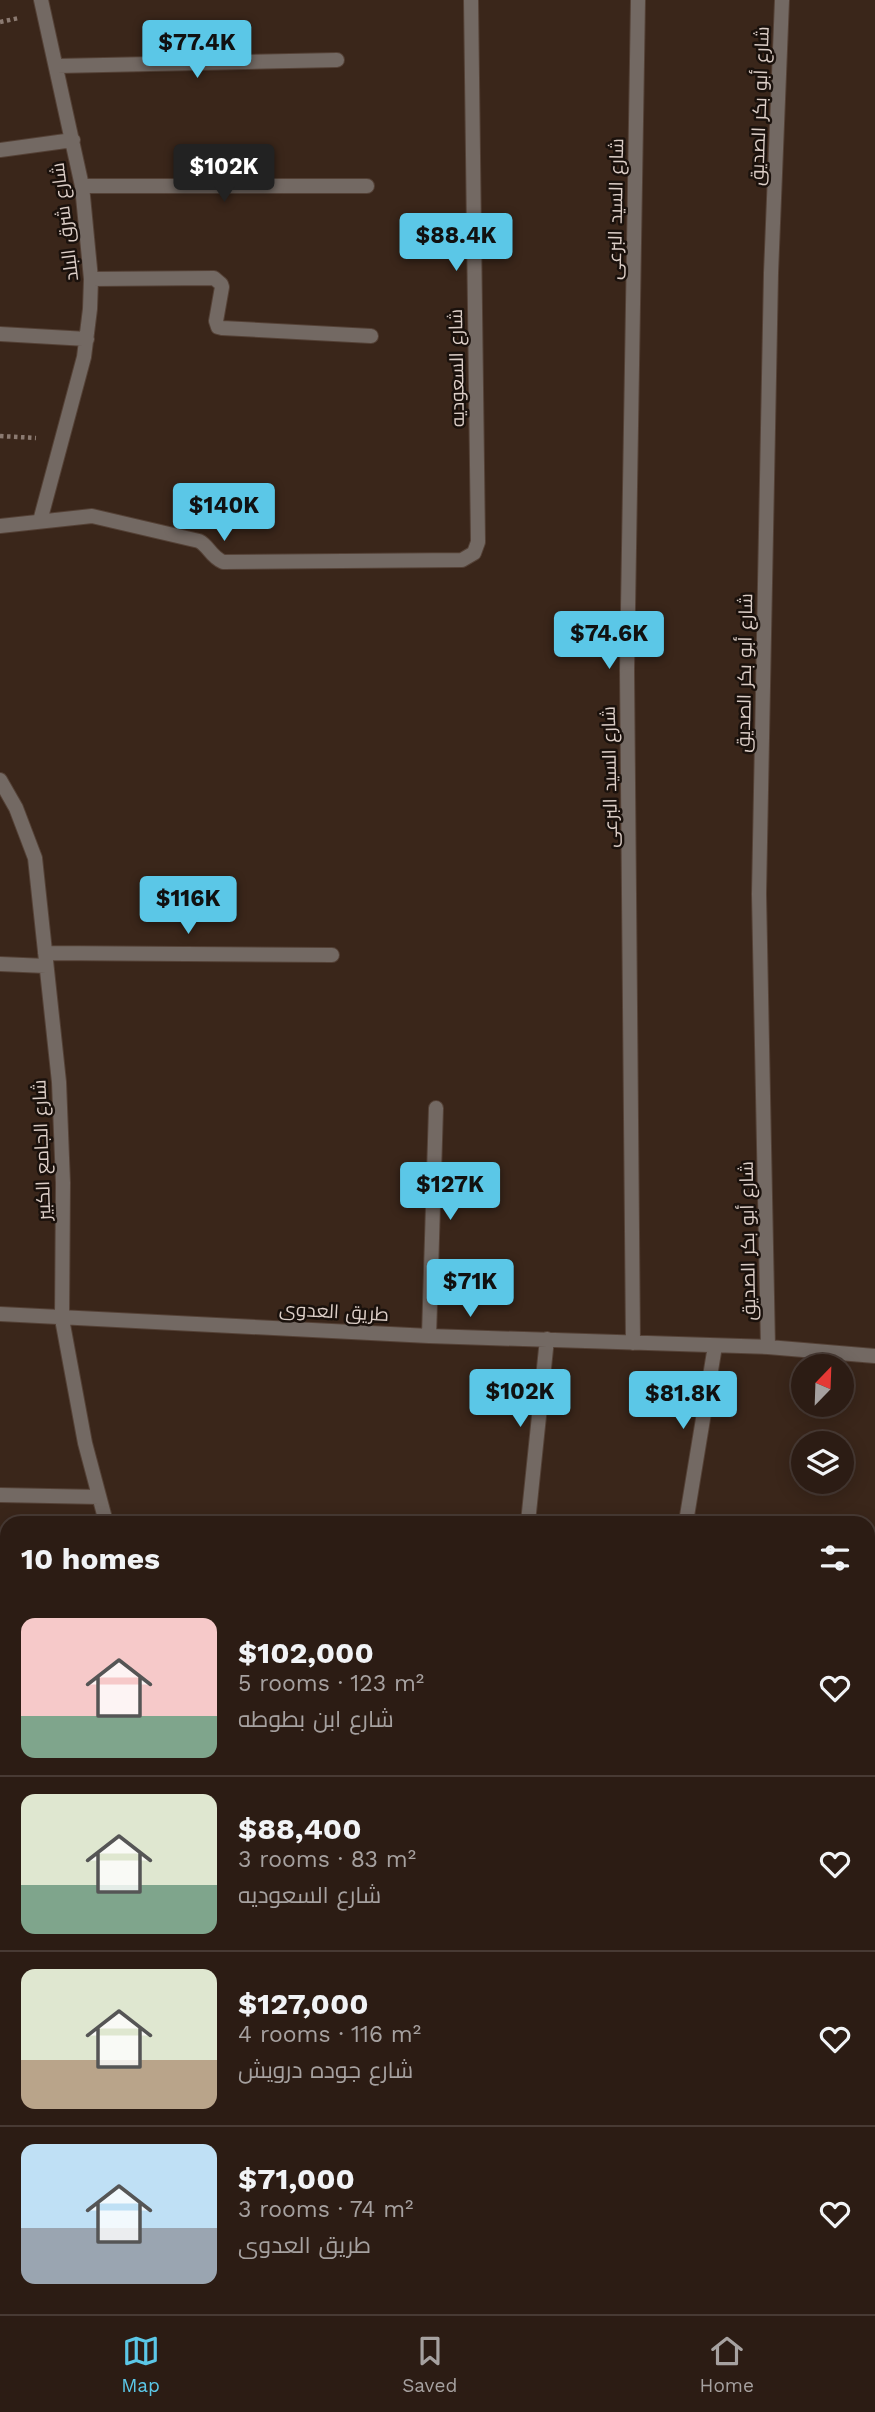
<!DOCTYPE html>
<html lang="en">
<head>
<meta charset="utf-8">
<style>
  :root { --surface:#2c1c14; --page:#34251d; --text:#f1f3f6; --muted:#a6a1a0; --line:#483a34; --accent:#5bc7e7 }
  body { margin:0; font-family:"Work Sans",Cairo,sans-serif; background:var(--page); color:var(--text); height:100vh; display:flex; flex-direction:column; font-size:26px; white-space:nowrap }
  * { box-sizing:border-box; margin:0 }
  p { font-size:23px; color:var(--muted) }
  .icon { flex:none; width:38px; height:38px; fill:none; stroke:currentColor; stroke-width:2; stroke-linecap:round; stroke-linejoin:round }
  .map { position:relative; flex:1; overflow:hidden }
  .details { position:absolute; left:0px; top:1516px; width:875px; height:800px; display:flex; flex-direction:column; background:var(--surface); border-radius:21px 21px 0 0; box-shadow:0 4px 18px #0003,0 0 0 2px var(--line) }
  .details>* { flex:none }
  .needle { width:46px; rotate:23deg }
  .buttons { position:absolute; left:791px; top:1354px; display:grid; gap:14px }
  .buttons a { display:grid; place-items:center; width:63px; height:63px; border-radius:50%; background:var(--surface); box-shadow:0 4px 18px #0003,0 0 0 2px var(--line); font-size:35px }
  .price { position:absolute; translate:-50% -60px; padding:0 16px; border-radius:7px; background:var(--accent); color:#111; font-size:23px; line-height:46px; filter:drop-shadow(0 2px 4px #0008) }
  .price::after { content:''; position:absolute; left:50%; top:42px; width:21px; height:16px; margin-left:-10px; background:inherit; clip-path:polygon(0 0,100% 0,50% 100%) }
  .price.selected { background:#222; color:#fff }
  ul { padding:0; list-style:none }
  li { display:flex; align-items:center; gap:21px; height:175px; padding:0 21px }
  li+li { border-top:2px solid var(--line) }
  li span { display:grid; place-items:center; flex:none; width:196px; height:140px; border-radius:14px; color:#555 }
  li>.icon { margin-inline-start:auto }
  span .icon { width:84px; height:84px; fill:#fffc; stroke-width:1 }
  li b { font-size:30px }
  h2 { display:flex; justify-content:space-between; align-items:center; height:84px; padding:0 21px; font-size:30px }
  .tabs { display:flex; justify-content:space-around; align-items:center; height:98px; border-top:2px solid var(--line); background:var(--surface); font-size:19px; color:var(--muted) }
  .tabs a { display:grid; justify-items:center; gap:4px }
  .tabs .selected { color:var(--accent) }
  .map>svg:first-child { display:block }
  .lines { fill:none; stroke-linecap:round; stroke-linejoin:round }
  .street-casing { stroke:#544136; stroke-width:16 }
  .path { stroke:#8b7a71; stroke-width:4.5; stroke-dasharray:3.5 3.5; stroke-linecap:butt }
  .street { stroke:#736963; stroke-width:14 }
  .labels { text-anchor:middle; stroke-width:5; stroke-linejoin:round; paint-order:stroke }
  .street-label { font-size:19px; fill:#dccec7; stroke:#1a110c }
</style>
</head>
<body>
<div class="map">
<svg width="875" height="2314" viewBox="0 0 875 2314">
  <rect width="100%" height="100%" fill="#3a261a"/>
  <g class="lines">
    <g class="street-casing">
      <path id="street" d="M 57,66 L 337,60
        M 0,150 L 73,140
        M 82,186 L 367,186
        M 91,279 L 214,278 L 221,284 L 222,287 L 216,321 L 218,327 L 222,328 L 371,336
        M 0,334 L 87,339
        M 40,521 L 84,357 L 90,309 L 91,279 L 82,186 L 41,0
        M 0,526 L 92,516 L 199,541 C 209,546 210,556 223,562 L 462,560 L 474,553 L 478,542 L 471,0
        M 0,780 L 16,808 L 35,858 L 59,1082 L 63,1183 L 62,1319 L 85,1443 L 106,1522
        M 45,953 L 332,955
        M 0,964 L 46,966
        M 0,1314 L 429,1336 L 768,1347 L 875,1356
        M 429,1336 L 436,1108
        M 633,1343 L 627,670 L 638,0
        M 768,1347 L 759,894 L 771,273 L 782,0
        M 0,1495 L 99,1497
        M 528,1522 L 547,1339
        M 686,1522 L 715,1346
        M 0,1844 L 7,1844
        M 868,1944 L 875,1906
        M 0,1964 L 7,1964
        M 0,2084 L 7,2084
        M 0,2251 L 7,2251
        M 91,2314 L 91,2308
        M 436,2314 L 437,2308
        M 557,2314 L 558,2308
        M 799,2314 L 800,2308"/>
    </g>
    <path class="path" d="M 0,22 L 19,18
      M 0,436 L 36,438"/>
    <use href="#street" class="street"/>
  </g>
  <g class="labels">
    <g class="street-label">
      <text transform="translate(759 106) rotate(-88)" y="7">شارع أبو بكر الصديق</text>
      <text transform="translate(615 209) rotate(-89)" y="7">شارع السيد البرعى</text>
      <text transform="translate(64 222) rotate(-97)" y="7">شارع شرق البلد</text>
      <text transform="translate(456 368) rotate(-91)" y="7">شارع السعوديه</text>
      <text transform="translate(744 673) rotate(-89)" y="7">شارع أبو بكر الصديق</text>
      <text transform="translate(609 777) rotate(-91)" y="7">شارع السيد البرعى</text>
      <text transform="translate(41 1150) rotate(-92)" y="7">شارع الجامع الكبير</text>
      <text transform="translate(747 1241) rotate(-91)" y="7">شارع أبو بكر الصديق</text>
      <text transform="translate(334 1311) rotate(3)" y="7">طريق العدوى</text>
    </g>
  </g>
</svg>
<div class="buttons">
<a><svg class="needle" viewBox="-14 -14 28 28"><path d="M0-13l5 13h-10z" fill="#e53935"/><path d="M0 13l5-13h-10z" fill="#a6a1a0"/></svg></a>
<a><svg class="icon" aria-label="layers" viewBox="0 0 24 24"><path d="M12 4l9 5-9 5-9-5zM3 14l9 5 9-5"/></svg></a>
</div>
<b class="price" style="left:197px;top:80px">$77.4K</b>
<b class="price selected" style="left:224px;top:204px">$102K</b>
<b class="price" style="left:456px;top:273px">$88.4K</b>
<b class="price" style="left:224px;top:543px">$140K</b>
<b class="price" style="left:609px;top:671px">$74.6K</b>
<b class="price" style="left:188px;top:936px">$116K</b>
<b class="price" style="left:450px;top:1222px">$127K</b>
<b class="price" style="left:470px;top:1319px">$71K</b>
<b class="price" style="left:520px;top:1429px">$102K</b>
<b class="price" style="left:683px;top:1431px">$81.8K</b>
<section class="details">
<h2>10 homes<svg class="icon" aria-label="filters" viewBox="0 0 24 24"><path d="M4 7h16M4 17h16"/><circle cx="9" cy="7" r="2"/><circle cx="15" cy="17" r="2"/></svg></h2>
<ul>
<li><span style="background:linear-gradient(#f6c9c9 70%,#7fa58c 0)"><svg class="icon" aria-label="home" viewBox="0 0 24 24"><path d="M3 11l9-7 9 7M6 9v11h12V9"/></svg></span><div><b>$102,000</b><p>5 rooms · 123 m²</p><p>شارع ابن بطوطه</p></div><svg class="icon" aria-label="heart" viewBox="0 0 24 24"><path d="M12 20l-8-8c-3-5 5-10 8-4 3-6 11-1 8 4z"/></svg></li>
<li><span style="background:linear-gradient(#dfe7d0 65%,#7fa58c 0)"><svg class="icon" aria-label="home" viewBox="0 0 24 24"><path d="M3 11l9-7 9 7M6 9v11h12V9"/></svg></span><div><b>$88,400</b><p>3 rooms · 83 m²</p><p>شارع السعوديه</p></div><svg class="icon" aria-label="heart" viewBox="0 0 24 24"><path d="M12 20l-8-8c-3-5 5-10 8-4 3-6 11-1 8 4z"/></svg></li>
<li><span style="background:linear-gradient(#dfe7d0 65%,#b9a48a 0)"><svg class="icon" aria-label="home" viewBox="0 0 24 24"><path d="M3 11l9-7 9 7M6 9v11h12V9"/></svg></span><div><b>$127,000</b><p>4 rooms · 116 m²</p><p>شارع جوده درويش</p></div><svg class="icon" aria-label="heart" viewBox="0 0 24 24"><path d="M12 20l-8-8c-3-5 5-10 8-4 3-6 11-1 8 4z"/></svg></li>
<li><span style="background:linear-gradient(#bfe0f5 60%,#9aa5b1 0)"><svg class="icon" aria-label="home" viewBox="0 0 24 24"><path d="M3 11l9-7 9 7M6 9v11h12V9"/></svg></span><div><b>$71,000</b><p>3 rooms · 74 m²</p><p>طريق العدوى</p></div><svg class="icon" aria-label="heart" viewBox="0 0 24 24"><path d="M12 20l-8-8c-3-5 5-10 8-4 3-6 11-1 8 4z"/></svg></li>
</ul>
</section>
</div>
<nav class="tabs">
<a class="selected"><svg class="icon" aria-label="map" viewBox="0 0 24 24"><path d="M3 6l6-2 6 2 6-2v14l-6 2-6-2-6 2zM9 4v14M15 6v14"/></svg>Map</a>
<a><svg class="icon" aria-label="saved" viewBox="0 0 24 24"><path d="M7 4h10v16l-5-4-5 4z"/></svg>Saved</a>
<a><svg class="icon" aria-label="home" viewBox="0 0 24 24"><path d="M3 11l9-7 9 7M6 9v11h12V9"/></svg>Home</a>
</nav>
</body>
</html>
